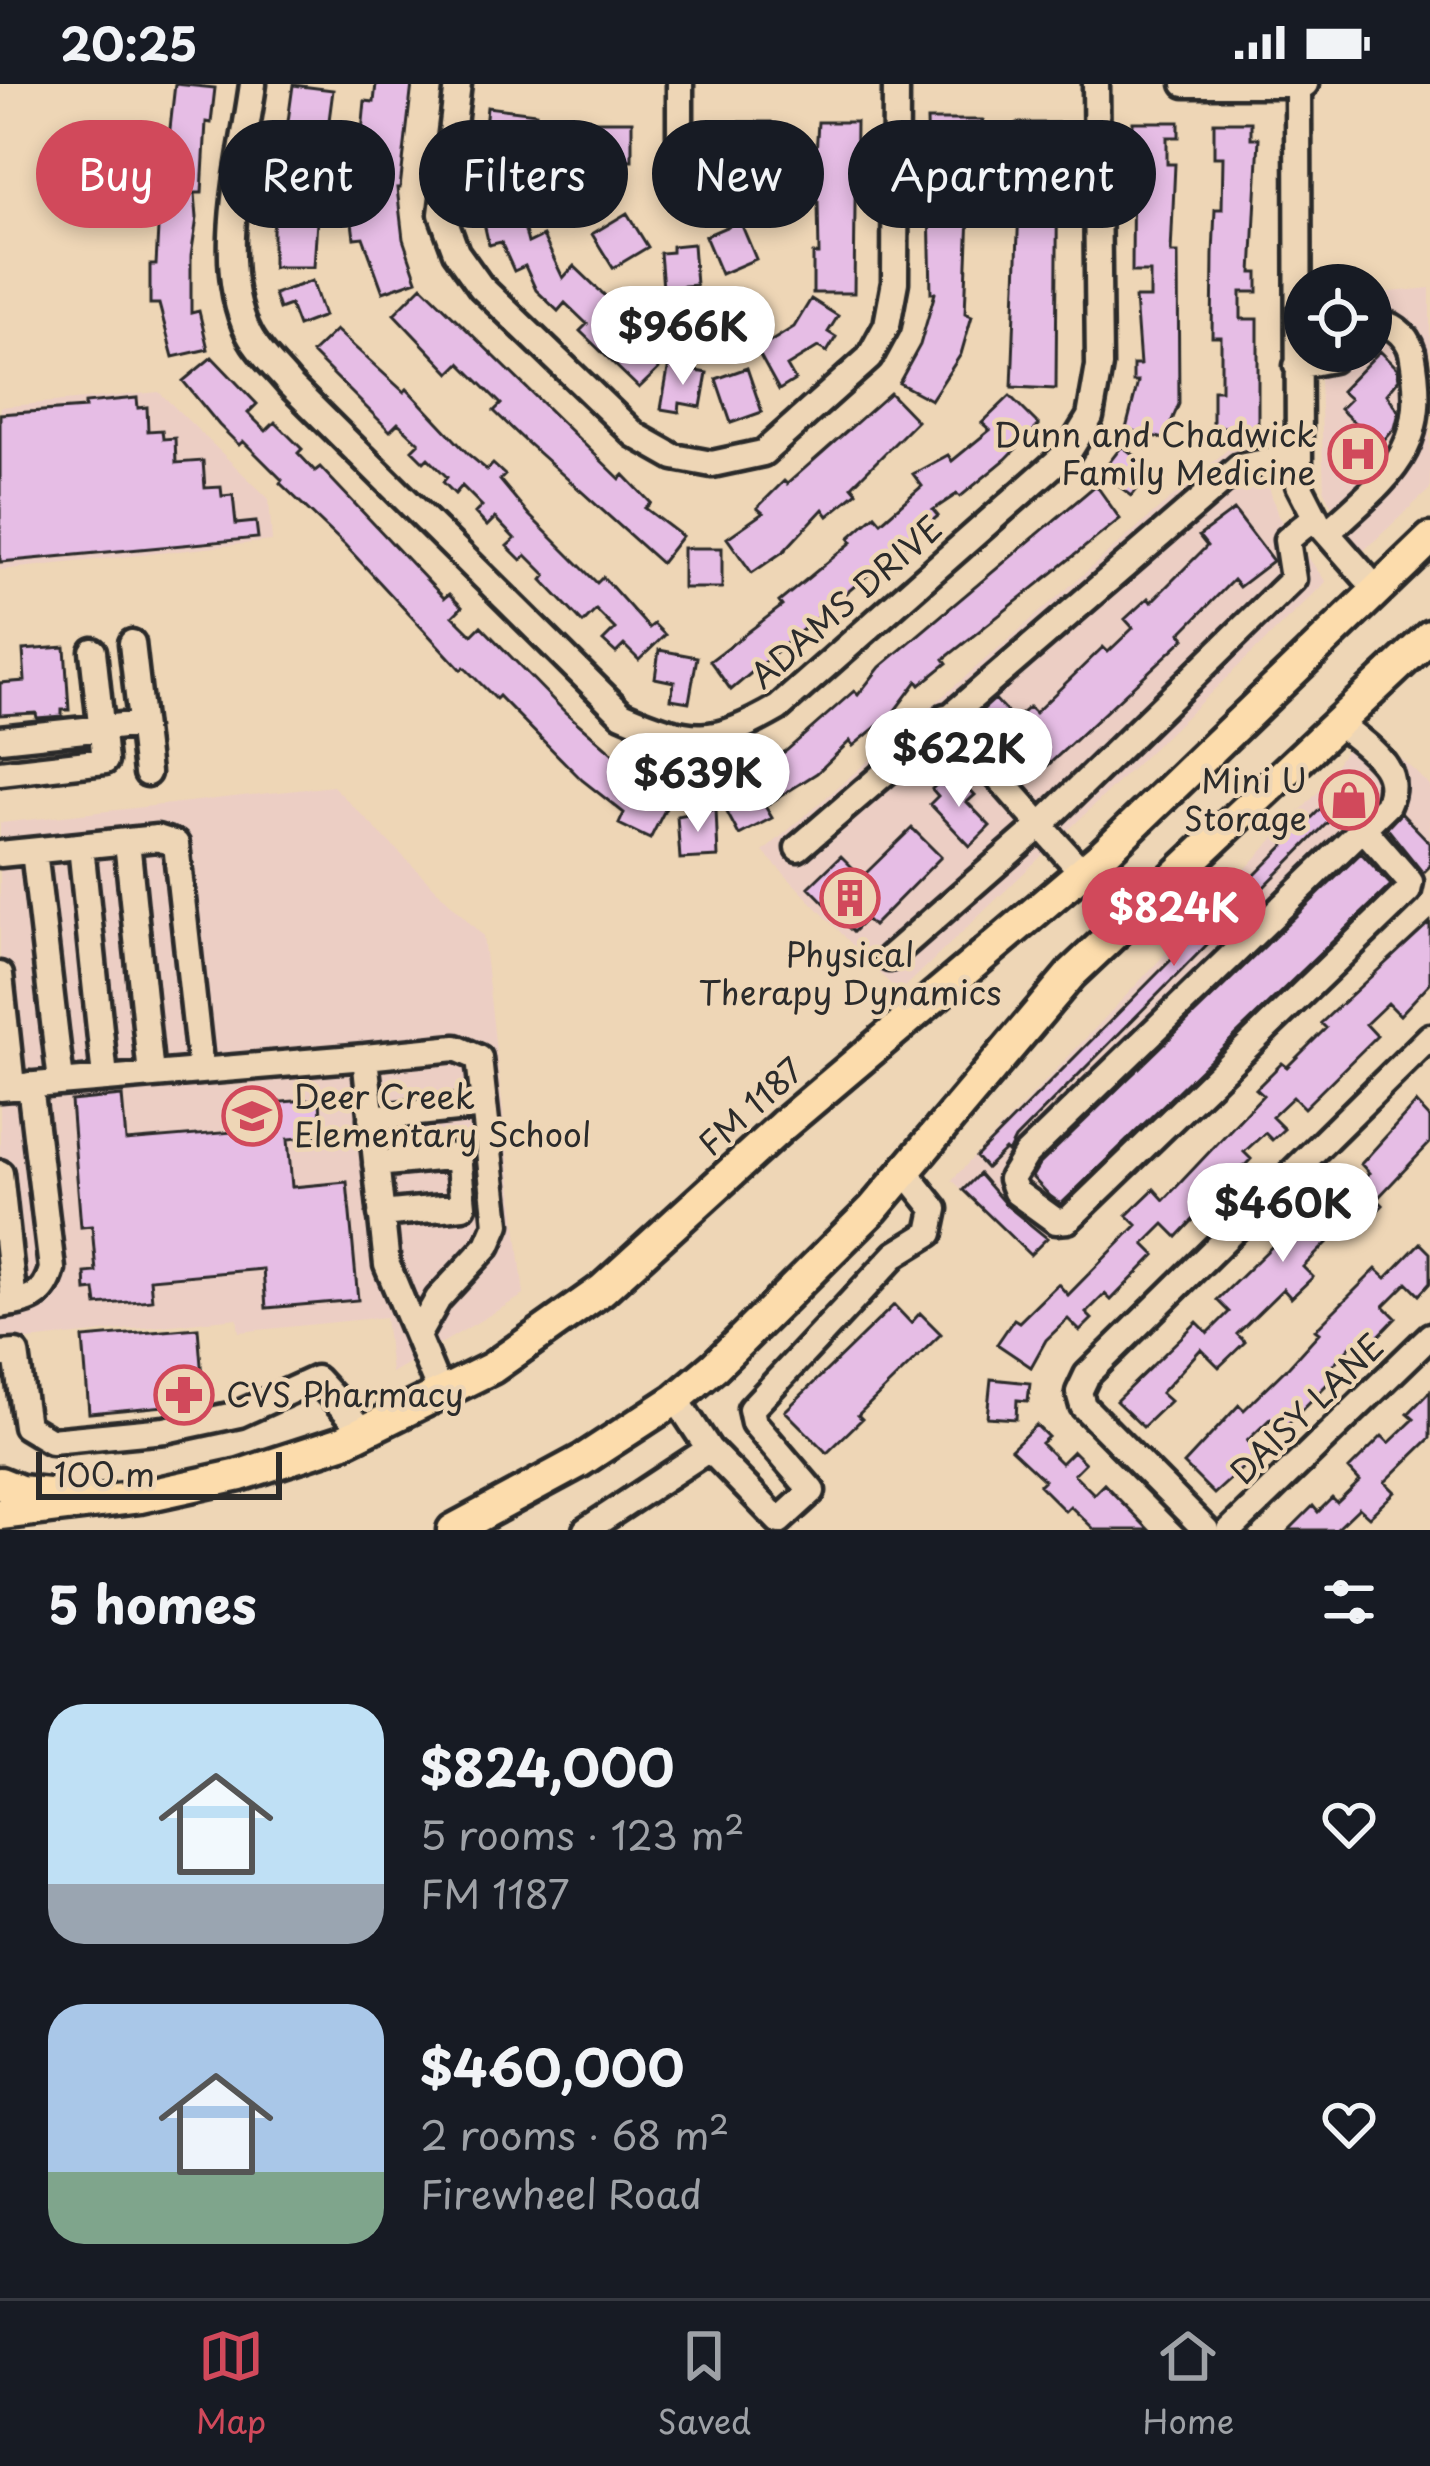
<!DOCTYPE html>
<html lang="en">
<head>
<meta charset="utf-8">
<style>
  :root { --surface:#171b24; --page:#242831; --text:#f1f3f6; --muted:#9ea1a6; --line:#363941; --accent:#d1495b }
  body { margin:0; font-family:"Playpen Sans",sans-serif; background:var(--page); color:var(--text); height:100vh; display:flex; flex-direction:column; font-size:45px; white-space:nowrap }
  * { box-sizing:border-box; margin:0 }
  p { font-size:39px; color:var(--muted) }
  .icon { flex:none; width:66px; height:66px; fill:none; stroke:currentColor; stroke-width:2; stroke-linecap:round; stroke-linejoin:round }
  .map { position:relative; height:1446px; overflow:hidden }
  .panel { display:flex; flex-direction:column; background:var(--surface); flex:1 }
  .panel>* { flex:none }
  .banner { position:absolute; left:36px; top:36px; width:1359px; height:108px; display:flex; gap:24px }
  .buttons { position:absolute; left:1284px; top:180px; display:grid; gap:24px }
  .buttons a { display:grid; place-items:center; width:108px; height:108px; border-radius:50%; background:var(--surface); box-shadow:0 6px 18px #0003; font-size:60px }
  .scale { position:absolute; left:36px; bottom:30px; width:246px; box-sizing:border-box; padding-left:12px; border:6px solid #2b2b2b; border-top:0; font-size:33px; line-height:42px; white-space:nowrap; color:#2b2b2b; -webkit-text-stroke:9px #eed6b6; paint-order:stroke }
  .price { position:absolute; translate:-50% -102px; padding:0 27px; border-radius:42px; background:#fff; color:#222; font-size:39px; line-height:78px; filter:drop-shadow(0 3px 6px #0008) }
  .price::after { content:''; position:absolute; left:50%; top:72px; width:36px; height:27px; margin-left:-18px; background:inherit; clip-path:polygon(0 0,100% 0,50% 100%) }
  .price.on { background:var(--accent); color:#fff }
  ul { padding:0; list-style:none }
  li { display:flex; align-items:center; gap:36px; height:300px; padding:0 48px }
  li span { display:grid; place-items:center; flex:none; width:336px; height:240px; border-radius:36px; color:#555 }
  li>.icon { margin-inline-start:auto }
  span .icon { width:144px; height:144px; fill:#fffc; stroke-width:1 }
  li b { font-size:51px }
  h2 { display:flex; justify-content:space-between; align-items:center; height:144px; padding:0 48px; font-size:51px }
  .pill { padding:0 42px; border-radius:54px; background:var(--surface); box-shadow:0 6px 18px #0003; font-size:42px; line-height:108px }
  .pill.on { background:var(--accent); color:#fff }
  .status { display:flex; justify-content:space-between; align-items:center; height:84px; padding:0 60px; background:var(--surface); direction:ltr }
  .status svg { height:33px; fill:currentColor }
  .menu { display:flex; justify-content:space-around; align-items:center; height:168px; border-top:3px solid var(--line); background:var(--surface); font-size:33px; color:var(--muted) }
  .menu a { display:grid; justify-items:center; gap:6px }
  .menu .on { color:var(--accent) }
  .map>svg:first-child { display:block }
  .built { fill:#eccec4 }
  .building { fill:#e6bde5; stroke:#2b2b2b; stroke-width:3 }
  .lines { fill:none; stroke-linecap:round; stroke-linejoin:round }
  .minor-casing { stroke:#2b2b2b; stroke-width:33 }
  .major-casing { stroke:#2b2b2b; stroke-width:39 }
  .minor { stroke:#eed6b6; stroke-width:24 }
  .major { stroke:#fcdcac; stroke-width:30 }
  .labels { text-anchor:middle; stroke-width:9; stroke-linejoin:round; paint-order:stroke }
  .poi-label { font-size:33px; fill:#2b2b2b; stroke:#eed6b6; text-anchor:end }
  .street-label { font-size:33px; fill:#2b2b2b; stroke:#eed6b6 }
</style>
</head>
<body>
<div class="status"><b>20:25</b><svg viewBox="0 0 49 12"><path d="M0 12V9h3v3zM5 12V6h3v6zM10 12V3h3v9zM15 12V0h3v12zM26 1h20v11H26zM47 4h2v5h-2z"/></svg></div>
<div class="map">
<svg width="1430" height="1446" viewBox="0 0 1430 1446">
  <rect width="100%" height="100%" fill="#eed6b6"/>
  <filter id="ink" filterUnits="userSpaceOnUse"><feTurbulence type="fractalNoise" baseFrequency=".00833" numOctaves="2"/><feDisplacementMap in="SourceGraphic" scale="24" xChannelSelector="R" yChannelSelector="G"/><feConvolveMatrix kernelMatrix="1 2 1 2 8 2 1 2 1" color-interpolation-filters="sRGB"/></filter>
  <g filter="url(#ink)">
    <path class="built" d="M 1430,204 L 1430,405 L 1358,472 L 1324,407 L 1319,267 L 1371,267 L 1371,210 Z
      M 159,308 L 269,415 L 272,457 L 0,486 L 0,323 Z
      M 1251,345 L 1278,432 L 1326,498 L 899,909 L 763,768 Z
      M 1362,640 L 1430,701 L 1430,774 L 1028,1171 L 952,1096 L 1319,707 Z
      M 333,702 L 483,852 L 524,1211 L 391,1289 L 385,1233 L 239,1248 L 237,1234 L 0,1259 L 0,739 Z"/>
    <path class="building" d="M 175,0 L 215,4 L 211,39 L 206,38 L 202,109 L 195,109 L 197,134 L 191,172 L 191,229 L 199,227 L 208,265 L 173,273 L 159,220 L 150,220 L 150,181 L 156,181 L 161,89 L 165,89 Z
      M 376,0 L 412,0 L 400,104 L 397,104 L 403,155 L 417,196 L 383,208 L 363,153 L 354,154 L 350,123 L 366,121 L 370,73 L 363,72 L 362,48 L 365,17 L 374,18 Z
      M 293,1 L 333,6 L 328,44 L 323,44 L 314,183 L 273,183 L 273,146 Z
      M 487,23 L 536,29 L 533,60 L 523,59 L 521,106 L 515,106 L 528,159 L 543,152 L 563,194 L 574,182 L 670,274 L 639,304 L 580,247 L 587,240 L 565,219 L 558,227 L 536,206 L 525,182 L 514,187 L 501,158 L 489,161 L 478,113 Z
      M 927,36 L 983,36 L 983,54 L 972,54 L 972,72 L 965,72 L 965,106 L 970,106 L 965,229 L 972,232 L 961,270 L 931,316 L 899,299 L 920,261 L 935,209 L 931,209 Z
      M 590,37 L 632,37 L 632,76 L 620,76 L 620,117 L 578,117 L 578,85 L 590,85 Z
      M 723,38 L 771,38 L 771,86 L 779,86 L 779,125 L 749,125 L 749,104 L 735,104 L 735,71 L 723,71 Z
      M 818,38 L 856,38 L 854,209 L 813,209 L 813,170 L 819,170 L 818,118 L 813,118 Z
      M 1133,38 L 1179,38 L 1179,53 L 1167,53 L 1167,80 L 1175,80 L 1171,169 L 1178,169 L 1179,320 L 1164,355 L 1126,345 L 1138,298 L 1133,298 L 1133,281 L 1140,281 L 1135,214 L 1150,214 L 1150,188 L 1132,188 Z
      M 1214,38 L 1251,38 L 1251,54 L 1259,54 L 1252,189 L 1258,189 L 1258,208 L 1241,208 L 1241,235 L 1258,235 L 1258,343 L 1213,343 L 1213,306 L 1221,306 L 1221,253 L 1212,253 L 1213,170 L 1215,125 L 1222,125 L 1223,73 L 1214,73 Z
      M 1017,39 L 1058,39 L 1056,305 L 1012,303 L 1019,124 Z
      M 627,129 L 648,163 L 613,184 L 592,150 Z
      M 740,137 L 756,175 L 721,190 L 705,152 Z
      M 693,160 L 696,201 L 663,204 L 660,169 L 672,168 L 672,162 Z
      M 312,197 L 324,232 L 298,242 L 290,221 L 279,225 L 274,210 Z
      M 422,202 L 620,395 L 624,391 L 651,419 L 645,424 L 682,452 L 661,479 L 522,354 L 494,327 L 501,320 L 460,279 L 450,289 L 394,230 Z
      M 811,215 L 838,232 L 828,248 L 836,253 L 827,268 L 818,263 L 787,282 L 795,296 L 779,306 L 757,266 L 794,243 Z
      M 336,246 L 404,308 L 407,305 L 469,371 L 487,386 L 493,380 L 505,391 L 500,396 L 529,431 L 597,499 L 603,493 L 649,544 L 654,540 L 665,551 L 639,576 L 624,561 L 616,569 L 603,557 L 615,545 L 596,526 L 583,539 L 542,496 L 546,491 L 526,471 L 521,476 L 507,462 L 515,455 L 495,434 L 487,442 L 475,429 L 482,422 L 462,402 L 455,410 L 443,398 L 447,393 L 428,374 L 424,378 L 412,366 L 419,359 L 398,339 L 390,347 L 312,269 Z
      M 1380,267 L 1397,284 L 1399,295 L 1387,310 L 1399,328 L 1395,344 L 1355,390 L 1344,380 L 1352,372 L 1339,359 L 1357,341 L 1340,325 L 1350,315 L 1341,307 Z
      M 212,273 L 257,320 L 248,329 L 266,347 L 275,338 L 302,365 L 298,369 L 315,387 L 320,383 L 444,514 L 449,510 L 462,523 L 453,532 L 472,551 L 481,542 L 566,629 L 633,687 L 624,698 L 668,720 L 650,755 L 619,740 L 624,729 L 582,696 L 499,612 L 496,615 L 464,583 L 461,586 L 345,461 L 280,399 L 282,396 L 243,357 L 239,361 L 219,341 L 183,297 Z
      M 670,274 L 680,284 L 707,289 L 701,323 L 680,319 L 679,328 L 661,325 Z
      M 747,284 L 762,328 L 731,339 L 716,295 Z
      M 890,309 L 917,337 L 852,402 L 857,408 L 828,432 L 823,425 L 784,467 L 752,489 L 727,454 L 763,429 L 757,424 L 784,397 L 787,400 Z
      M 1010,312 L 1039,341 L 1006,375 L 960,413 L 957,410 L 933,426 L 938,432 L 731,606 L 710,577 L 782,522 L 779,518 L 852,458 L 849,454 L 875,431 L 881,438 L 922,402 L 913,390 L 948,371 L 952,377 L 990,346 L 982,339 Z
      M 137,314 L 138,324 L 147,323 L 148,347 L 162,346 L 163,355 L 175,354 L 176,379 L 203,377 L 205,404 L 221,403 L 222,412 L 233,411 L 236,440 L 256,438 L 258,454 L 0,478 L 0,330 L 85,324 L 85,319 Z
      M 1122,362 L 1152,385 L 1132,412 L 1101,389 Z
      M 1096,401 L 1120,435 L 944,575 L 947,579 L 920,601 L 917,597 L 893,629 L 853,662 L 850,657 L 817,689 L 765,722 L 772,734 L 739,751 L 722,719 L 763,698 L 754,685 L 786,667 L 854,607 L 858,611 L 880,583 Z
      M 1234,426 L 1273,477 L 1239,503 L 1233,496 L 1181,549 L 1185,554 L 1033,695 L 976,632 L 995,615 L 1014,636 L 1029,623 L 1035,629 L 1103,563 L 1108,568 L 1133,544 L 1125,535 L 1148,514 L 1151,518 L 1207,462 L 1199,452 Z
      M 683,464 L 722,464 L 722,504 L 683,504 Z
      M 65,563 L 69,626 L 62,626 L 62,632 L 37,634 L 36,629 L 0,631 L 0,599 L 25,597 L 23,566 Z
      M 659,566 L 697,573 L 689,618 L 671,615 L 674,598 L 655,594 Z
      M 958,693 L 975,711 L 967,718 L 990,742 L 970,762 L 930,720 L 938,712 L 932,705 L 943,694 L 950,701 Z
      M 1348,697 L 1368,716 L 1348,736 L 1339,727 L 1015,1055 L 1008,1069 L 1005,1066 L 986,1084 L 976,1073 Z
      M 716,725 L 718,773 L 680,775 L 677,732 Z
      M 1401,729 L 1430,759 L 1430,782 L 1423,789 L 1387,744 Z
      M 912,744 L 941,773 L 873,842 L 866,835 L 853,848 L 809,803 L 841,772 L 862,793 Z
      M 1361,769 L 1391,801 L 1061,1120 L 1050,1112 L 1032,1093 L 1039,1081 Z
      M 1430,838 L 1430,899 L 1400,931 L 1388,919 L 1366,940 L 1377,952 L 1304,1024 L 1293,1013 L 1272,1033 L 1284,1045 L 1272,1056 L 1265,1049 L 1244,1068 L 1251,1075 L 1226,1101 L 1221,1096 L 1200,1116 L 1206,1122 L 1177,1153 L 1164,1140 L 1144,1160 L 1155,1171 L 1111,1216 L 1105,1210 L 1086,1229 L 1092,1235 L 1080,1247 L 1068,1235 L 1046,1256 L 1031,1283 L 997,1260 L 1014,1235 L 1019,1238 L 1058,1200 L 1068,1211 L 1137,1141 L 1127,1131 L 1154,1105 L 1164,1116 L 1263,1011 L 1256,1005 L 1282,979 L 1287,983 L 1326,944 L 1321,939 Z
      M 122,1012 L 126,1057 L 246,1047 L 244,1021 L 320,1015 L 322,1052 L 288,1055 L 292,1103 L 347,1098 L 358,1216 L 266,1224 L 263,1185 L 150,1195 L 152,1216 L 97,1221 L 95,1206 L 86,1207 L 85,1189 L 96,1188 L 92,1142 L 81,1143 L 71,1017 Z
      M 1416,1019 L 1430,1034 L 1430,1059 L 1377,1115 L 1383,1121 L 1357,1147 L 1348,1138 L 1303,1183 L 1313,1193 L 1291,1214 L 1283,1205 L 1237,1250 L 1245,1258 L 1219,1283 L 1201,1265 L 1161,1309 L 1170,1317 L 1143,1343 L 1116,1317 L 1197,1238 L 1208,1249 L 1229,1228 L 1217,1216 L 1334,1102 L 1345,1113 L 1369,1089 L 1361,1080 Z
      M 979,1090 L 1006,1121 L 1047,1154 L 1030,1171 L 963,1106 Z
      M 1420,1159 L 1430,1169 L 1430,1199 L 1419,1211 L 1407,1199 L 1384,1222 L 1396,1234 L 1365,1266 L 1355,1257 L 1332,1282 L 1338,1289 L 1281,1347 L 1270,1335 L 1247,1357 L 1259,1369 L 1214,1410 L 1184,1380 L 1239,1321 L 1244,1326 L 1289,1282 L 1319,1249 L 1315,1246 L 1376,1185 L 1386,1194 Z
      M 894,1221 L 911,1239 L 920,1229 L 941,1250 L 858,1331 L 862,1335 L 827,1369 L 785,1327 Z
      M 198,1244 L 204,1318 L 176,1327 L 175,1321 L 89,1329 L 83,1254 Z
      M 991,1295 L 1030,1299 L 1028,1317 L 1017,1316 L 1016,1335 L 987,1333 Z
      M 1430,1307 L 1430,1354 L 1385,1398 L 1395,1408 L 1369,1433 L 1359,1424 L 1336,1446 L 1289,1446 L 1313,1422 L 1318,1428 L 1332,1414 L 1337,1419 L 1360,1397 L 1349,1385 L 1382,1352 L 1389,1359 L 1414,1335 L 1408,1330 Z
      M 1036,1341 L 1048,1353 L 1041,1359 L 1061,1379 L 1073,1367 L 1085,1379 L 1074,1390 L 1094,1410 L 1104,1400 L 1149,1446 L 1095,1446 L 1070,1422 L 1065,1427 L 1039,1401 L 1044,1396 L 1011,1365 Z"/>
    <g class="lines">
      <g class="minor-casing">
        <path id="minor" d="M 253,0 C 243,76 213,178 249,250 C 258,268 277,285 290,301 L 622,630 C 692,660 712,662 778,624 L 1069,367 L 1090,333 L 1099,282 L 1096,0
          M 458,0 L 442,130 L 456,168 L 481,203 L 635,351 L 674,373 L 712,380 L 763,369 L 869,274 L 887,241 L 895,198 L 896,0
          M 1185,0 L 1305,0
          M 1298,0 L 1299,401 L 1319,440 L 1377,506
          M 680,103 L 680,0
          M 1297,282 L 1332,275 L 1338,267
          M 1327,449 C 1391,390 1430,367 1412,268 C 1406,249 1392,238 1371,238
          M 132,559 L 147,689
          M 945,633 L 1082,788
          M 1338,638 C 1366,664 1405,682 1387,721 L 1026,1071 L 1011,1095 L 1016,1108 L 1056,1137 L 1068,1136 L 1408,807 L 1410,798 L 1363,744
          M 0,655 L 141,640
          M 0,689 L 105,677 L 93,567
          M 127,757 L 151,991
          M 81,762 L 105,994
          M 798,764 L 1239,383 L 1297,372
          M 34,767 L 61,998
          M 0,770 L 157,754 L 176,760 L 201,987
          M 889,874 L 1041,741 L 1293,495 L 1287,456 L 1315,433
          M 0,891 L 12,1002
          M 365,973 L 456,964 L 479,974 L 497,1140 L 488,1161 L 438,1215 L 417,1252
          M 0,1004 L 365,973 L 387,1181 L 440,1308
          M 371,1034 L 484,1022
          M 376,1080 L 458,1072 L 463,1122 L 381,1130
          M 0,1089 L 14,1219
          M 0,1221 C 28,1217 44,1215 52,1185 L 30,1001
          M 0,1270 L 16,1269 L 26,1342 L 51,1357 L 165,1346 L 239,1330 L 316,1295 L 365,1348
          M 676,1315 L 709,1365
          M 586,1446 L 709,1365 L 779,1437 L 812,1407 L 754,1339 L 751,1325 L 896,1170 L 930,1149 L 935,1125 L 903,1085
          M 1206,1446 L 1083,1322 L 1079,1308 L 1087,1291 L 1430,953
          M 1230,1446 L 1430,1252"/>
      </g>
      <g class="major-casing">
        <path id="major" d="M 0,1399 L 20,1407 L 56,1411
          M 0,1430 L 140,1413 L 240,1391 L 342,1358 L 492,1284 L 602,1206 L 783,1041 L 1102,771 L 1430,455
          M 453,1446 L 581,1377 L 676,1315 L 715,1282 L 873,1125 L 1071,890 L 1430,552"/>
      </g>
      <use href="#minor" class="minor"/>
      <use href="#major" class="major"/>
    </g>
  </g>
  <defs>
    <g id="hospital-ring" transform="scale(3)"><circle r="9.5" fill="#eed6b6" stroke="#d1495b" stroke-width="1.5"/><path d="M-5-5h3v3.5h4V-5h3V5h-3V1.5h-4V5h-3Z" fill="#d1495b"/></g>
    <g id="shop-ring" transform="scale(3)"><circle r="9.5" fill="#eed6b6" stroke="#d1495b" stroke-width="1.5"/><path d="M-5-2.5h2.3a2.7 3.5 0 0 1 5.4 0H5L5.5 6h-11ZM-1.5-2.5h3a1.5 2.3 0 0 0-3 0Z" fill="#d1495b"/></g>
    <g id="building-ring" transform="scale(3)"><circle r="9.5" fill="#eed6b6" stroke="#d1495b" stroke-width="1.5"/><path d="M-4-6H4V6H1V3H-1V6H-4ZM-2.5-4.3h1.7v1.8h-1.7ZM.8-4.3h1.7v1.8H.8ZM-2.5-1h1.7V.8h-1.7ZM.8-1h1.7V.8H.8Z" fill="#d1495b"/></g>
    <g id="school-ring" transform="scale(3)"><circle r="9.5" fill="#eed6b6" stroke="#d1495b" stroke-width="1.5"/><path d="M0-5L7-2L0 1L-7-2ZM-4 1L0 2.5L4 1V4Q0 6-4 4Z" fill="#d1495b"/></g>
    <g id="pharmacy-ring" transform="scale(3)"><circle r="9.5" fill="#eed6b6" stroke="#d1495b" stroke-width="1.5"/><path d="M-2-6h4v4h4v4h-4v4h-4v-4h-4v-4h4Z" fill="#d1495b"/></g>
  </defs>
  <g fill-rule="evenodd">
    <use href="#hospital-ring" x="1358" y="370"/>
    <use href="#shop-ring" x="1349" y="716"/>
    <use href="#building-ring" x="850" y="814"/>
    <use href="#school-ring" x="252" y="1032"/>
    <use href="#pharmacy-ring" x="184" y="1311"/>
  </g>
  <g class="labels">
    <g class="poi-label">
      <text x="1316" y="363">Dunn and Chadwick<tspan x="1316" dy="38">Family Medicine</tspan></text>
      <text x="1307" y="709">Mini U<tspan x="1307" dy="38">Storage</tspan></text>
      <text x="850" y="883" text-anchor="middle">Physical<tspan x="850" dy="38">Therapy Dynamics</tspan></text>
      <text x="294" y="1025" text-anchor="start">Deer Creek<tspan x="294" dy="38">Elementary School</tspan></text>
      <text x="226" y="1323" text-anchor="start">CVS Pharmacy</text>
    </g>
    <g class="street-label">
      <text transform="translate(846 518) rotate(-41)" y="12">ADAMS DRIVE</text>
      <text transform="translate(751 1023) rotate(-42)" y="12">FM 1187</text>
      <text transform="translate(1307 1325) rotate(-44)" y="12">DAISY LANE</text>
    </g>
  </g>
</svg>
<div class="buttons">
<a><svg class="icon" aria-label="locate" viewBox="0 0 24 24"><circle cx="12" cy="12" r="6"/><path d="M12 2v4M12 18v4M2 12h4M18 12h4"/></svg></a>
</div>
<div class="scale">100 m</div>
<b class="price" style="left:683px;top:304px">$966K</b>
<b class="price" style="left:959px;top:726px">$622K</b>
<b class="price" style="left:698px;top:751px">$639K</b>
<b class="price on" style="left:1174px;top:885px">$824K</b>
<b class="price" style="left:1283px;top:1181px">$460K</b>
<div class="banner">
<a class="pill on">Buy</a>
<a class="pill">Rent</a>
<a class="pill">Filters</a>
<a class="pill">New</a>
<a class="pill">Apartment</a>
</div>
</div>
<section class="panel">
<h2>5 homes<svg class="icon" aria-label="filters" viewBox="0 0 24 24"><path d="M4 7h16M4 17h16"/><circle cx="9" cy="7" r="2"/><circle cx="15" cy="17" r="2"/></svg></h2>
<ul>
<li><span style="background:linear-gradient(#bfe0f5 75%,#9aa5b1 0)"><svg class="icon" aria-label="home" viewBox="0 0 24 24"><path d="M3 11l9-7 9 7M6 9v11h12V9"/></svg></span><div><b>$824,000</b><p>5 rooms · 123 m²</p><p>FM 1187</p></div><svg class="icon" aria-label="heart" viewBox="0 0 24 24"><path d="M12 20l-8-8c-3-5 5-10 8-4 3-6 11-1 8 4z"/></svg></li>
<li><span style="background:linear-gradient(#a9c7e8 70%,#7fa58c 0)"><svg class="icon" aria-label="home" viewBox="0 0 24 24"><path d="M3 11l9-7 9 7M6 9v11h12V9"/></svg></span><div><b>$460,000</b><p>2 rooms · 68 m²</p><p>Firewheel Road</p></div><svg class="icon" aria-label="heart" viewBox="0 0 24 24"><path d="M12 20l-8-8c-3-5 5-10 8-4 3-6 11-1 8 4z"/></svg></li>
</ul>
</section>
<nav class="menu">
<a class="on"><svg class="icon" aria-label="map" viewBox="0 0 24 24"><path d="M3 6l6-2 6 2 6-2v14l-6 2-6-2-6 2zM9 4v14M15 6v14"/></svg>Map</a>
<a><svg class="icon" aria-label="saved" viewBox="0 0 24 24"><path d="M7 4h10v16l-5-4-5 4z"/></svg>Saved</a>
<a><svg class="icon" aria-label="home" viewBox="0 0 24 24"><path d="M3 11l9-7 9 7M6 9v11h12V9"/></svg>Home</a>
</nav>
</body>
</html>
